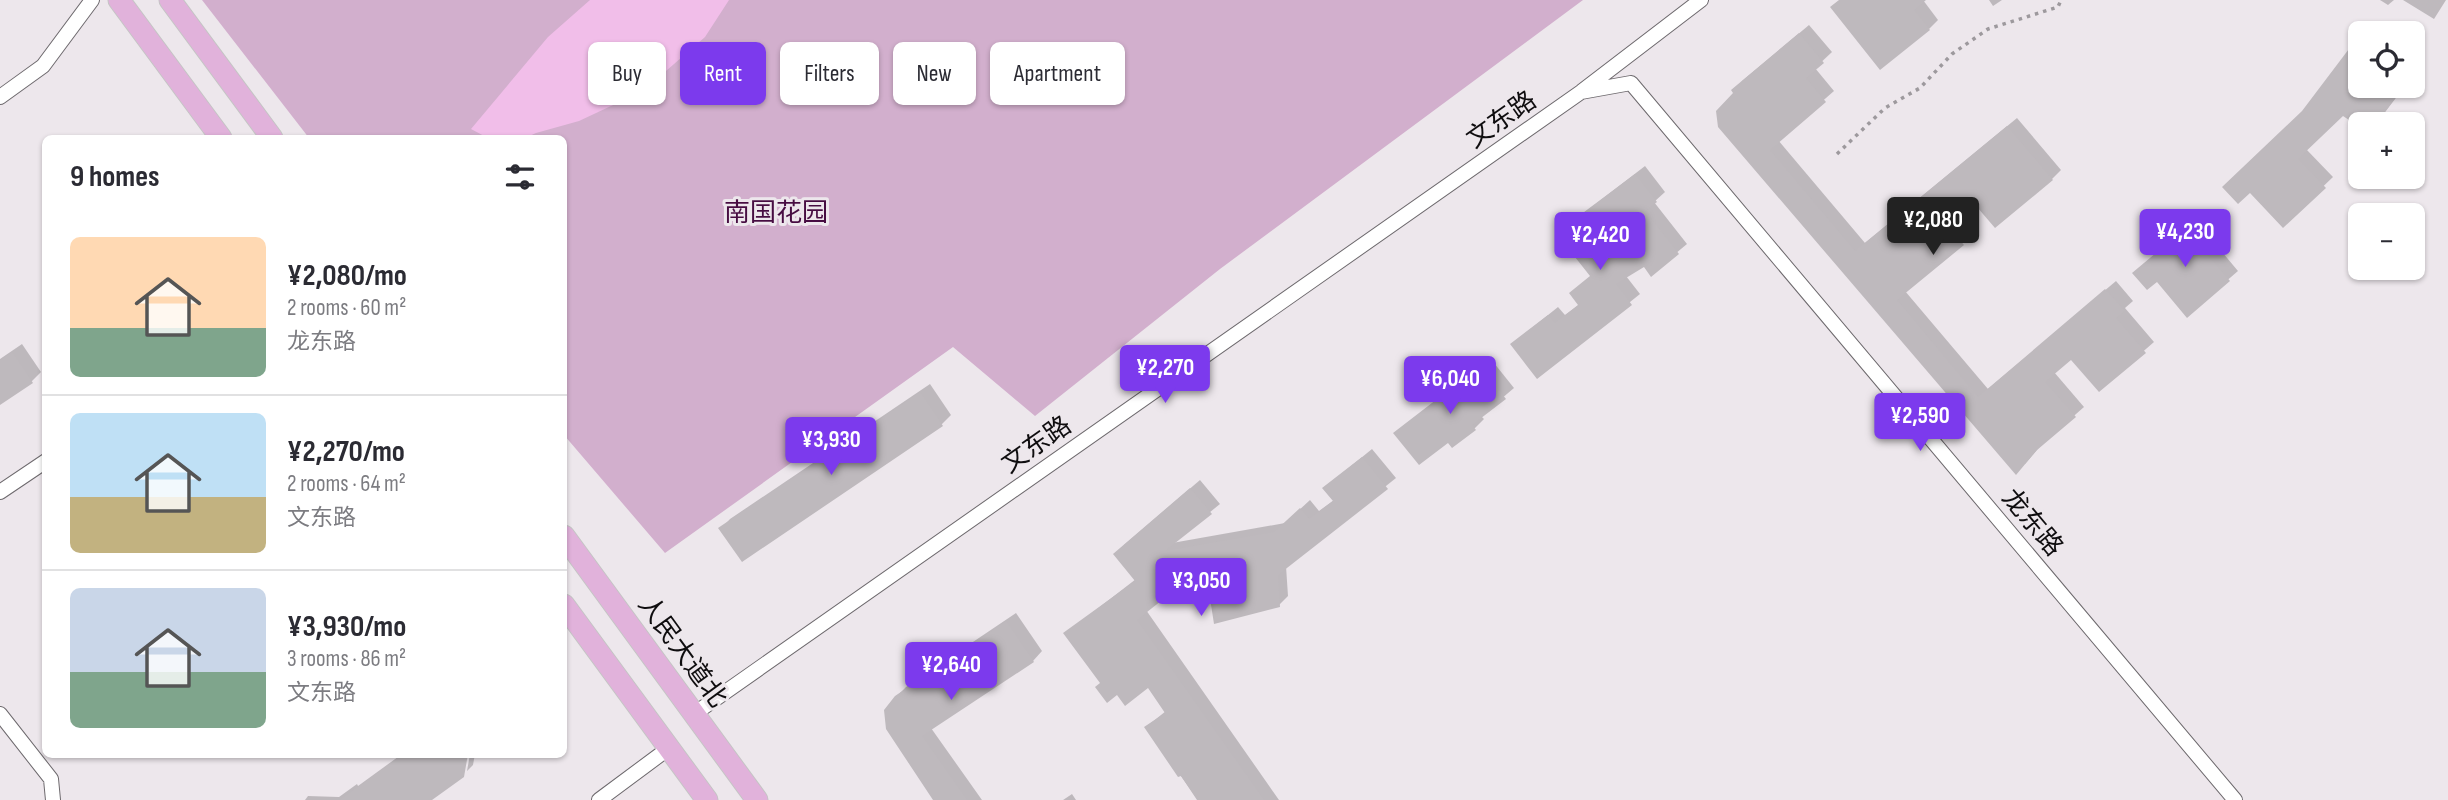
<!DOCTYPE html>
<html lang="en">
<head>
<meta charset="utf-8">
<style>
  :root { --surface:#fff; --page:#f2f2f3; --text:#2b2b33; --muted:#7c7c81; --line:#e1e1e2; --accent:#7c3aed }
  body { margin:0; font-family:"Sofia Sans Condensed","Noto Sans SC",sans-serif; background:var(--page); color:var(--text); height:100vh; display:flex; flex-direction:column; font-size:26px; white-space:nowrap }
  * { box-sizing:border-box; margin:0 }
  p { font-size:23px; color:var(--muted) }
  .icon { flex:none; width:38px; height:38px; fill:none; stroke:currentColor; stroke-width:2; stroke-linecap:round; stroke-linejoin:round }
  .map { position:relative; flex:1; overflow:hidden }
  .drawer { position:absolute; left:42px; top:135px; width:525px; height:623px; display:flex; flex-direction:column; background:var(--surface); border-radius:10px; box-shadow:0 2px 5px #0004 }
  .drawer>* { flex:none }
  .top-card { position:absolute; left:588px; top:42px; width:665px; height:63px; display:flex; gap:14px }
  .tools { position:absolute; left:2348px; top:21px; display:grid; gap:14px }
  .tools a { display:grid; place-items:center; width:77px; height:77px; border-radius:10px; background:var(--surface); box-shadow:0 2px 5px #0004; font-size:35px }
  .price { position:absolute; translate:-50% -60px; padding:0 16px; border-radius:7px; background:var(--accent); color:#fff; font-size:23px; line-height:46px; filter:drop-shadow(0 2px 4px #0008) }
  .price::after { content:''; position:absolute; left:50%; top:42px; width:21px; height:16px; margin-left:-10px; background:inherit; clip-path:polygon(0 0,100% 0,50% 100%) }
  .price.current { background:#222; color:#fff }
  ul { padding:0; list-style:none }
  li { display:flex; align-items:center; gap:21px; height:175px; padding:0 28px }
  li+li { border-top:2px solid var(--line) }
  li span { display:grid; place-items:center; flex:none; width:196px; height:140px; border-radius:10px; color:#555 }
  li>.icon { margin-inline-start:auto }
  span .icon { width:84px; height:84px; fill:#fffc; stroke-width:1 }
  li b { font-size:30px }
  h2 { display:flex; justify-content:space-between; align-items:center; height:84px; padding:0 28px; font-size:30px }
  .pill { padding:0 24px; border-radius:10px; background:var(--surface); box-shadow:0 2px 5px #0004; font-size:24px; line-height:63px }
  .pill.current { background:var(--accent); color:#fff }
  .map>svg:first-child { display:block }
  .green { fill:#d2afcd }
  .water { fill:#f1bee9 }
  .shadow { fill:#0003 }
  .building { fill:#beb9bd }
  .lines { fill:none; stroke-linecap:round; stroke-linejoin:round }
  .minor-casing { stroke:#6d696d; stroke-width:16 }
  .primary-casing { stroke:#c5c5c5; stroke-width:23 }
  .path { stroke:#9d999d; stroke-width:3.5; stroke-dasharray:3.5 5; stroke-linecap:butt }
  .minor { stroke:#fff; stroke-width:14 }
  .primary { stroke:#e1b2db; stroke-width:21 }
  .labels { text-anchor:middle; stroke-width:6; stroke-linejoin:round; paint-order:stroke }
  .street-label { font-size:26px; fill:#0f0d0f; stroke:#ede7ec }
  .park-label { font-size:26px; fill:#470d42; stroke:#ede7ec }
</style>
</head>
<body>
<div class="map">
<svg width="2448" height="800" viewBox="0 0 2448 800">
  <rect width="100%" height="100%" fill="#ede7ec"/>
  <path class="green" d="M 202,0 L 1583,0 L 1220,269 L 1035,416 L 953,347 L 665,553 L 564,435 L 564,138 L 309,138 Z"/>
  <path class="water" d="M 590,0 L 729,0 L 705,37 L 643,91 L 579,121 L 536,133 L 525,138 L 488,138 L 471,129 L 548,37 Z"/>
  <path class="shadow" d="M 1840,0 L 1923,0 L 1938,20 L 1929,29 Z
    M 1989,0 L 2002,0 L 1993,6 Z
    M 2380,0 L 2394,0 L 2388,5 Z
    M 2372,24 L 2384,33 L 2362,33 Z
    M 1809,25 L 1832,52 L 1815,68 L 1834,91 L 1778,140 L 1865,243 L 2017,118 L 2061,170 L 2052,179 L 1971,197 L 1953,212 L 1972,234 L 1905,291 L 1988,389 L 2116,281 L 2133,301 L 2125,308 L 2154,342 L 2099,390 L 2071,358 L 2054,372 L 2084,407 L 2042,444 L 2025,464 L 1719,126 L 1742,81 Z
    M 2361,86 L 2405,86 L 2376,124 L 2361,124 L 2361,127 L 2343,114 L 2306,149 L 2333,177 L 2283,225 L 2250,190 Z
    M 1645,166 L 1665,192 L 1654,202 L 1687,244 L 1651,274 L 1644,264 L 1626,276 L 1640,294 L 1538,376 L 1512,344 L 1558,307 L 1565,315 L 1580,304 L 1592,275 L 1558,233 Z
    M 2209,209 L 2225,227 L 2212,240 L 2238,271 L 2187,315 L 2144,264 Z
    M 22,344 L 41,372 L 32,381 L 0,403 L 0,359 Z
    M 1490,358 L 1514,388 L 1481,416 L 1484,419 L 1475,428 L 1452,446 L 1448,440 L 1396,433 Z
    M 930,384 L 951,415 L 942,424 L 721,529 L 730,519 Z
    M 1372,449 L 1396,478 L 1286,566 L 1288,596 L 1279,605 L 1207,563 L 1146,610 L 1279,800 L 1198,800 L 1146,727 L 1166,711 L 1148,686 L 1117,693 L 1102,682 L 1066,633 L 1136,579 L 1124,545 L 1200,480 L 1220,504 L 1172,543 L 1285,523 L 1310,500 L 1319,511 L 1334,500 L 1324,488 Z
    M 1016,613 L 1042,651 L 1033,661 L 931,728 L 982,800 L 936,800 L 896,697 L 906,687 Z
    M 402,754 L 466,754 L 429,800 L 305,800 L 308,796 L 339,797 L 357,784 L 358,786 Z
    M 470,754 L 475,754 L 473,765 L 467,771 Z
    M 1072,794 L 1076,800 L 1063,800 Z"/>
  <path class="building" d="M 1839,0 L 1926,0 L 1914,10 L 1930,30 L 1880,70 L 1830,7 Z
    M 2403,0 L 2446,0 L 2434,19 Z
    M 1799,33 L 1824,63 L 1806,78 L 1826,102 L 1770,150 L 1855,251 L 2007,126 L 2053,180 L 1995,228 L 1971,200 L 1944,222 L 1964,245 L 1897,300 L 1978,397 L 2105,289 L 2125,311 L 2116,318 L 2146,353 L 2099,392 L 2071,360 L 2045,382 L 2076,417 L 2037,450 L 2016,475 L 1718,127 L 1716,111 L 1733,93 L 1731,90 Z
    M 2361,33 L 2361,86 L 2404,86 L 2376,124 L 2355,124 L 2343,116 L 2298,159 L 2326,188 L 2283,228 L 2250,193 L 2238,204 L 2222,187 L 2302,111 Z
    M 1635,174 L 1657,202 L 1645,211 L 1679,254 L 1651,277 L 1644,267 L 1616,284 L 1632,305 L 1537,379 L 1510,344 L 1548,315 L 1555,323 L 1578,305 L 1569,293 L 1590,276 L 1556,233 Z
    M 2199,217 L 2217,238 L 2203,250 L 2230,281 L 2187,318 L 2157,282 L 2147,290 L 2132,273 Z
    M 12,352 L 33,383 L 0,405 L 0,360 Z
    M 1480,366 L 1506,399 L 1472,425 L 1476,430 L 1452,448 L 1448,443 L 1419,465 L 1393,433 Z
    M 920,392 L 943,426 L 742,562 L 718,528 Z
    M 1362,457 L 1388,489 L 1278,575 L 1280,607 L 1214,624 L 1205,566 L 1137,620 L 1264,800 L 1197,800 L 1181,776 L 1178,777 L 1144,727 L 1165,713 L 1148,688 L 1125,706 L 1117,695 L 1107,703 L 1095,687 L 1100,683 L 1063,633 L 1135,581 L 1113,554 L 1190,488 L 1212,514 L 1165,551 L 1274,532 L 1300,508 L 1309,519 L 1333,501 L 1322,488 Z
    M 1006,621 L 1034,662 L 922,736 L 967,800 L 933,800 L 886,729 L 884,710 L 895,696 Z
    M 403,754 L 468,754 L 464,777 L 432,800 L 340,800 Z"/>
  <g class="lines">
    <g class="minor-casing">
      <path id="minor" d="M 1582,91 L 1701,0
        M 0,97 L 43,66 L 92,0
        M 0,492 L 46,461
        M 0,714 L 51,779 L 53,800
        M 694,714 L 1581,92 L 1631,83 L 2235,800
        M 599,800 L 669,748"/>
    </g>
    <g class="primary-casing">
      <path id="primary" d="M 119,0 L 221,138
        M 170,0 L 272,138
        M 564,536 L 757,800
        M 564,605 L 707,800"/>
    </g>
    <path class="path" d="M 1837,154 L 1885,108 L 1920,88 L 1952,54 L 1988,29 L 2058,7 L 2061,0"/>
    <use href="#minor" class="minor"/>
    <use href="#primary" class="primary"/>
  </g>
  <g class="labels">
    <g class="street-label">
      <text transform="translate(1501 119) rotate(-35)" y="9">文东路</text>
      <text transform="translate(1036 444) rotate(-35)" y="9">文东路</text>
      <text transform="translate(2033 522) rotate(50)" y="9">龙东路</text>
      <text transform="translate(683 651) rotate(54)" y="9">人民大道北</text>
    </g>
    <g class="park-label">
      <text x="776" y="221">南国花园</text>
    </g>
  </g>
</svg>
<div class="tools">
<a><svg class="icon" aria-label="locate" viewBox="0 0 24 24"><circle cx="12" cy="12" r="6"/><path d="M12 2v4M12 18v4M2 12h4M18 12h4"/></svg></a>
<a>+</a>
<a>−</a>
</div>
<b class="price current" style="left:1933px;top:257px">¥2,080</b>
<b class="price" style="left:2185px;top:269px">¥4,230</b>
<b class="price" style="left:1600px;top:272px">¥2,420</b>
<b class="price" style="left:1165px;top:405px">¥2,270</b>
<b class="price" style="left:1450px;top:416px">¥6,040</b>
<b class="price" style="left:1920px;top:453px">¥2,590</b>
<b class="price" style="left:831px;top:477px">¥3,930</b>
<b class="price" style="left:1201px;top:618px">¥3,050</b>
<b class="price" style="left:951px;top:702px">¥2,640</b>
<div class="top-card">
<a class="pill">Buy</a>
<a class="pill current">Rent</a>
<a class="pill">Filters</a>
<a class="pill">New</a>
<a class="pill">Apartment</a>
</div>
<section class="drawer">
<h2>9 homes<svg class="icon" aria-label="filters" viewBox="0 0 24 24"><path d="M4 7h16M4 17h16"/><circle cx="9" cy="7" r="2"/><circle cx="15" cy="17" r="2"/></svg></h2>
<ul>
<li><span style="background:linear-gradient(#ffd9b3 65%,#7fa58c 0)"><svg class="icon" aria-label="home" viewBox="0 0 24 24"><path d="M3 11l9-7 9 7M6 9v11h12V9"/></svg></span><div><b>¥2,080/mo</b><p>2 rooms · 60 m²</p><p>龙东路</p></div></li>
<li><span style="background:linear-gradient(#bfe0f5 60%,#c2b280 0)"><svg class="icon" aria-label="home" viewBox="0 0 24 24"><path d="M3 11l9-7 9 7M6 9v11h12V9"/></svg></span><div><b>¥2,270/mo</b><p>2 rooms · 64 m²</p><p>文东路</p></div></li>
<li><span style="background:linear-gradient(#c9d6e8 60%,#7fa58c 0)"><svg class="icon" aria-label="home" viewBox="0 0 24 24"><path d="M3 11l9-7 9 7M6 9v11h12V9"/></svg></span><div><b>¥3,930/mo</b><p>3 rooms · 86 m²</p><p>文东路</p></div></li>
</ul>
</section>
</div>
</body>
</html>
